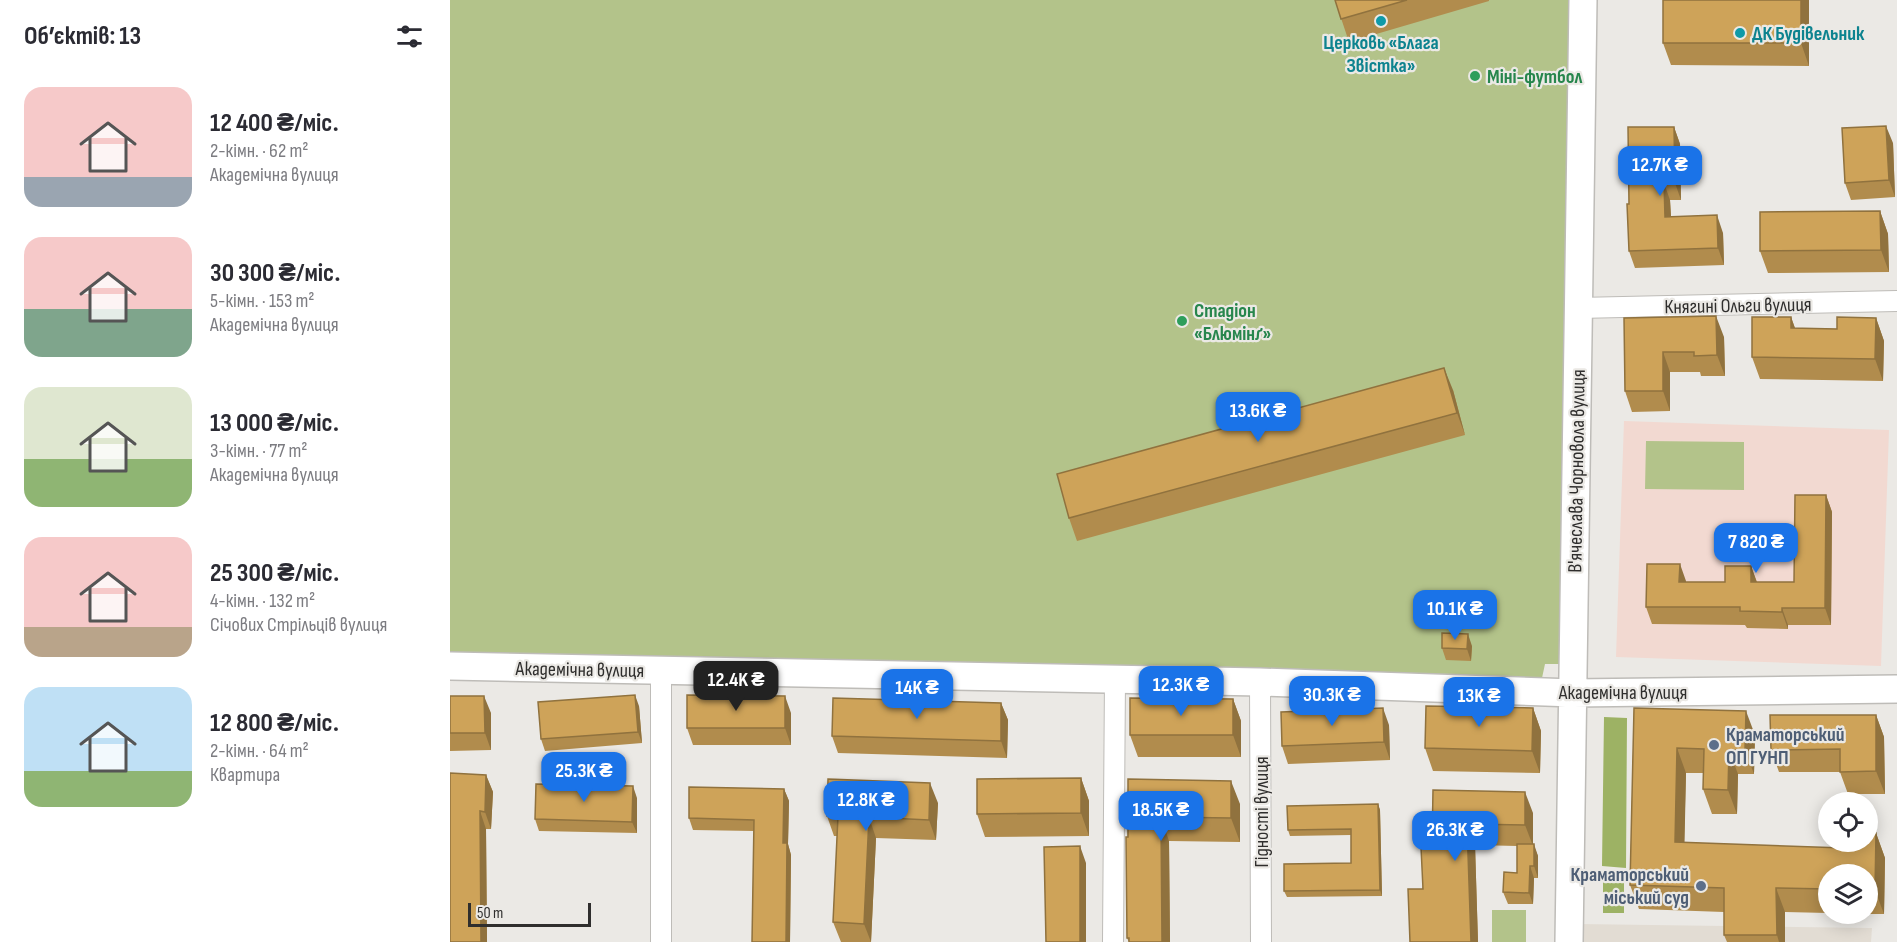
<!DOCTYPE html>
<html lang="uk">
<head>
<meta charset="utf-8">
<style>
  :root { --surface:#fff; --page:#f2f2f3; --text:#2b2b33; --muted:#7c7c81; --accent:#1a73e8 }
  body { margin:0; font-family:"Sofia Sans Condensed",sans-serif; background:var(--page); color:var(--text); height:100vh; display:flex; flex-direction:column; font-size:22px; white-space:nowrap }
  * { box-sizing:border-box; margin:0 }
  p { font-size:20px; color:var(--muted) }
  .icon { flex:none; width:33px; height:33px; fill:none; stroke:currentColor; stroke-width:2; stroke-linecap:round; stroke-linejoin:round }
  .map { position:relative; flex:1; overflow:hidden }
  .drawer { display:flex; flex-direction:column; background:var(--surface); width:450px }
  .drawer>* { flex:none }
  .tools { position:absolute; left:1368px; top:792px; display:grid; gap:12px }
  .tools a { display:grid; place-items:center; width:60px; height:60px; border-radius:50%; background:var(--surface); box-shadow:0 3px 15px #0003; font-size:30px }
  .scale { position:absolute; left:18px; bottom:15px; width:123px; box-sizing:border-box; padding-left:6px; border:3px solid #2f2e2d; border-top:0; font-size:16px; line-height:21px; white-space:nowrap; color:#2f2e2d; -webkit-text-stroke:4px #ebe9e5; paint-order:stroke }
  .price { position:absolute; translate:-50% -51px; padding:0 14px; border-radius:12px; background:var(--accent); color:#fff; font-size:20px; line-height:39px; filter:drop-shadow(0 2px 3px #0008) }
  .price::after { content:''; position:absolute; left:50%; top:36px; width:18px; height:14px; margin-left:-9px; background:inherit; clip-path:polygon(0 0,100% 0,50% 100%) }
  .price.current { background:#222; color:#fff }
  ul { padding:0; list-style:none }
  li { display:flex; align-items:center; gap:18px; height:150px; padding:0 24px }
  li span { display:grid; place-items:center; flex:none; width:168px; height:120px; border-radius:18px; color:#555 }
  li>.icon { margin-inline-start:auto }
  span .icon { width:72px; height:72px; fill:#fffc; stroke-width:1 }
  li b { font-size:26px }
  h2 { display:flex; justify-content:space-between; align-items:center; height:72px; padding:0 24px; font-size:26px }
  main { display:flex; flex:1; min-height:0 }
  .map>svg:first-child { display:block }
  .built { fill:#e2dcd3 }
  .education { fill:#f2d9d1 }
  .green { fill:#b3c38a }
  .forest { fill:#9db264 }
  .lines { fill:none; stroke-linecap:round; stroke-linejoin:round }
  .street-casing { stroke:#bebcb8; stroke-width:22 }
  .secondary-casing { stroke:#bebcb8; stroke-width:30 }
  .street { stroke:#fff; stroke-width:20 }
  .secondary { stroke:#fff; stroke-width:27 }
  .wall { fill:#b18c4d }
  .shaded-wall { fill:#90723e }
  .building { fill:#cea359; stroke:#90723e; stroke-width:1.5 }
  .culture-dot { fill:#0f9aa8; stroke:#ebe9e5; stroke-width:2 }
  .leisure-dot { fill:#2e9e5b; stroke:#ebe9e5; stroke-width:2 }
  .service-dot { fill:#5c6f8a; stroke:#ebe9e5; stroke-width:2 }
  .labels { text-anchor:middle; stroke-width:4.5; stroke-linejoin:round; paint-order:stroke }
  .culture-label { font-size:20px; font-weight:bold; fill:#0d838f; stroke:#ebe9e5; text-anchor:start }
  .leisure-label { font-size:20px; font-weight:bold; fill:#27864d; stroke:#ebe9e5; text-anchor:start }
  .street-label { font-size:20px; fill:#2f2e2d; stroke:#ebe9e5 }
  .service-label { font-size:20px; font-weight:bold; fill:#4e5e75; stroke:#ebe9e5; text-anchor:start }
</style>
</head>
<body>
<main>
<section class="drawer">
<h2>Об’єктів: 13<svg class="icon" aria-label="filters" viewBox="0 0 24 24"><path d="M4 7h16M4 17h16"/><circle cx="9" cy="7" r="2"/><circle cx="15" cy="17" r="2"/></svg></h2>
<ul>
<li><span style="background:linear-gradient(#f6c9c9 75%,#9aa5b1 0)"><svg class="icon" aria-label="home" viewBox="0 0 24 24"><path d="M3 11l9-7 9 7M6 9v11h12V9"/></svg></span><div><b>12 400 ₴/міс.</b><p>2-кімн. · 62 m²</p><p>Академічна вулиця</p></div></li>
<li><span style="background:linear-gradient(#f6c9c9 60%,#7fa58c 0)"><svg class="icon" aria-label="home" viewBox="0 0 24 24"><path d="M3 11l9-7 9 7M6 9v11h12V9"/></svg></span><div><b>30 300 ₴/міс.</b><p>5-кімн. · 153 m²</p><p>Академічна вулиця</p></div></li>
<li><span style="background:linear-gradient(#dfe7d0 60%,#8fb573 0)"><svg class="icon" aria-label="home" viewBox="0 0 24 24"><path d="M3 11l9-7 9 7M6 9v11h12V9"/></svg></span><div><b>13 000 ₴/міс.</b><p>3-кімн. · 77 m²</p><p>Академічна вулиця</p></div></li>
<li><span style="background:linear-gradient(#f6c9c9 75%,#b9a48a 0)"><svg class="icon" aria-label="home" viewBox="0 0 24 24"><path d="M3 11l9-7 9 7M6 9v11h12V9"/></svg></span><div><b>25 300 ₴/міс.</b><p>4-кімн. · 132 m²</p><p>Січових Стрільців вулиця</p></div></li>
<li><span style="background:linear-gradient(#bfe0f5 70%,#8fb573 0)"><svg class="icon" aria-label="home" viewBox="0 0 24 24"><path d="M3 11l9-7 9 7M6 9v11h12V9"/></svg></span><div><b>12 800 ₴/міс.</b><p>2-кімн. · 64 m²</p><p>Квартира</p></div></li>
</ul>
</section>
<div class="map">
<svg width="1447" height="942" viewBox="0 0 1447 942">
  <rect width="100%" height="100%" fill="#ebe9e5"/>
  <path class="built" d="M 1128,924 L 1422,928 L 1421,942 L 1129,942 Z"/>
  <path class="education" d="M 1174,421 L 1439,430 L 1431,666 L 1166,657 Z"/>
  <path class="green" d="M 0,0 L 1119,0 L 1109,664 L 1095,664 L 1092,678 L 0,657 Z
    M 1196,441 L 1294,442 L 1294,490 L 1195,489 Z
    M 1042,910 L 1076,910 L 1076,942 L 1042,942 Z"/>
  <path class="forest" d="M 1154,717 L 1177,718 L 1176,868 L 1152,866 Z
    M 1153,876 L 1174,877 L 1174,913 L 1153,913 Z"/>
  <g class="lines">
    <g class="street-casing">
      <path id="street" d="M 1128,308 L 1447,301
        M 211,670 L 211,942
        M 810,682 L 811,942
        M 663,942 L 665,679"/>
    </g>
    <g class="secondary-casing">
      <path id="secondary" d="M 0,666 L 810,682 L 1123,693 L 1447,689
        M 1119,942 L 1133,0"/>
    </g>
    <use href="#street" class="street"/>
    <use href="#secondary" class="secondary"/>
  </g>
  <path class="wall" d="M 885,0 L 1039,0 L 1039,1 L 899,42 Z
    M 1213,0 L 1359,0 L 1359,66 L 1221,65 L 1213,43 Z
    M 1224,127 L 1230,144 L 1231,200 L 1220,200 L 1221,217 L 1273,233 L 1274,265 L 1185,268 L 1179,251 L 1179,204 Z
    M 1443,143 L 1445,197 L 1401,200 L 1395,183 Z
    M 1430,211 L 1438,234 L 1439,272 L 1318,273 L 1310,251 Z
    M 1341,317 L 1345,328 L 1387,329 L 1426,318 L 1434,341 L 1433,381 L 1310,379 L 1302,357 Z
    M 1174,318 L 1274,337 L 1275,376 L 1251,376 L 1250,372 L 1220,372 L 1220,411 L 1182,412 L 1175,391 Z
    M 1003,390 L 1015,435 L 627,541 L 619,518 Z
    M 1376,495 L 1382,512 L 1381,625 L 1338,625 L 1338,629 L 1297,628 L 1295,625 L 1202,624 L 1196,607 L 1275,582 L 1301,566 L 1307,582 L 1344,582 Z
    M 1022,646 L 1021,661 L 996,660 L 992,648 Z
    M 0,696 L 41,713 L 41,750 L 0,751 Z
    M 783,699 L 791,721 L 791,757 L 688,757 L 680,735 Z
    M 551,703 L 558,720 L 557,758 L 388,753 L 382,736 Z
    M 189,706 L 192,743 L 95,751 L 91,739 Z
    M 1083,708 L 1091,731 L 1090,773 L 983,771 L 975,748 Z
    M 1184,708 L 1305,735 L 1304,774 L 1288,774 L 1287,814 L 1262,814 L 1253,789 L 1254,773 L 1236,773 L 1234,843 L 1394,848 L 1426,833 L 1435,858 L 1434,914 L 1402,914 L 1418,914 L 1418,874 L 1378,874 L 1378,913 L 1335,912 L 1335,942 L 1277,942 L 1274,935 L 1274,912 L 1189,909 L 1180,885 Z
    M 341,713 L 341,745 L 243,745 L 237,728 Z
    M 1426,715 L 1434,737 L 1435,794 L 1398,794 L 1390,772 L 1329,772 L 1321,750 Z
    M 939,725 L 940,760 L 838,764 L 832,746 Z
    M 36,775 L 43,792 L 41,829 L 36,829 L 37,942 L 0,942 Z
    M 631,778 L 639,801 L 639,836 L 535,837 L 527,814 Z
    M 678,779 L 790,804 L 790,842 L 719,841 L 720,942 L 679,942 L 677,938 Z
    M 334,789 L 339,801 L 338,844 L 341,855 L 340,942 L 302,942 L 304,831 L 243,830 L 239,818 Z
    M 983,790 L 1083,813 L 1083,844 L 1088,856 L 1088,878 L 1084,878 L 1083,904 L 1058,904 L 1053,892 L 1067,873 L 1067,846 L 1025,845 L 1028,942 L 960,942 L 982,846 Z
    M 187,798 L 187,833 L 89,831 L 85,819 Z
    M 488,803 L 486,840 L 426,838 L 421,942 L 391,942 L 383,922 L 387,836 L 384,836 L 377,816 Z
    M 928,804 L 930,810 L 932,896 L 837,897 L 834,891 L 901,863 L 901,835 L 840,836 L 838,830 Z"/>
  <path class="shaded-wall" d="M 1351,0 L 1359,0 L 1359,66 L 1351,43 Z
    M 1436,126 L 1443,143 L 1445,197 L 1439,180 Z
    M 1224,127 L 1230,144 L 1231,200 L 1225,183 Z
    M 1214,183 L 1220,200 L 1222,234 L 1215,217 Z
    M 1430,211 L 1438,234 L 1439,272 L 1431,250 Z
    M 1267,215 L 1273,233 L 1274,265 L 1268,248 Z
    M 1266,316 L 1274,337 L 1275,376 L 1267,355 Z
    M 1341,317 L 1349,340 L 1341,328 Z
    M 1426,318 L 1434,341 L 1433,381 L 1425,359 Z
    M 1213,352 L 1220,372 L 1220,411 L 1213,391 Z
    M 994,368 L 1003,390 L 1015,435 L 1007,413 Z
    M 1376,495 L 1382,512 L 1381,625 L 1375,608 Z
    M 1230,564 L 1236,581 L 1236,599 L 1229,582 Z
    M 1301,566 L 1307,583 L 1301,582 Z
    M 1332,608 L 1338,625 L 1338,629 L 1332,612 Z
    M 1018,634 L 1022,646 L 1021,661 L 1017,649 Z
    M 185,695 L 189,706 L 192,743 L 188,732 Z
    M 34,696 L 41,713 L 41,750 L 35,733 Z
    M 335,696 L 341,713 L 341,745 L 335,728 Z
    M 783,699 L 791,721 L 791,757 L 783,735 Z
    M 551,703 L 558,720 L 557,758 L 551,741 Z
    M 933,708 L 939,725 L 940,760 L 934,742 Z
    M 1083,708 L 1091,731 L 1090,773 L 1082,751 Z
    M 1296,711 L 1305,735 L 1304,774 L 1295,750 Z
    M 1426,715 L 1434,737 L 1435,794 L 1426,771 Z
    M 1227,748 L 1236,773 L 1234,867 L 1225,842 Z
    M 1279,750 L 1288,774 L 1287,814 L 1278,790 Z
    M 36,775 L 43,792 L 41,829 L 35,812 Z
    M 631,778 L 639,801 L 639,836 L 631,813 Z
    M 781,781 L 790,804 L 790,842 L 781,818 Z
    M 480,783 L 488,803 L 486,840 L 479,820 Z
    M 183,786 L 187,798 L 187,833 L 182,822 Z
    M 334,789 L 339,801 L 338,844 L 341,855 L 340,942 L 336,942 L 333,843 Z
    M 1075,792 L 1083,813 L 1083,846 L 1075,825 Z
    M 928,804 L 930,810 L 932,896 L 930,890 Z
    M 30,811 L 36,829 L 37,942 L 31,942 Z
    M 419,817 L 426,838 L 421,942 L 414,924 Z
    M 711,817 L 719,841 L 720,942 L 712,942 Z
    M 1017,824 L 1025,845 L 1028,942 L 1021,942 Z
    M 1426,833 L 1435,858 L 1434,914 L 1425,890 Z
    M 1084,844 L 1088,856 L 1088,878 L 1084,866 Z
    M 630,846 L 636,863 L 636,942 L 630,942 Z
    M 1080,866 L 1084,878 L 1083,904 L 1079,893 Z
    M 1326,888 L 1335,912 L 1335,942 L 1329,942 L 1327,935 Z"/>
  <path class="building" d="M 885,0 L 957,0 L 891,19 Z
    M 1213,0 L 1351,0 L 1351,43 L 1213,43 Z
    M 1436,126 L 1439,180 L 1395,183 L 1392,128 Z
    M 1178,127 L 1224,127 L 1225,183 L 1214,183 L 1215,217 L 1267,215 L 1268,248 L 1179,251 L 1177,204 L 1179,204 Z
    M 1430,211 L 1431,250 L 1310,251 L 1310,212 Z
    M 1266,316 L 1267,355 L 1244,356 L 1244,352 L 1213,352 L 1213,391 L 1175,391 L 1174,318 Z
    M 1302,317 L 1341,317 L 1341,328 L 1387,329 L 1387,317 L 1426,318 L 1425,359 L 1302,357 Z
    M 994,368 L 1007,413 L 619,518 L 607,474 Z
    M 1345,495 L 1376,495 L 1375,608 L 1332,608 L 1332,612 L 1290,611 L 1290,607 L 1196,607 L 1197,564 L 1230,564 L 1229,582 L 1275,582 L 1275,566 L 1301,566 L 1301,582 L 1344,582 Z
    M 992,633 L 1018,634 L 1017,649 L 992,648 Z
    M 185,695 L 188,732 L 91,739 L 88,702 Z
    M 237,695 L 335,696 L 335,728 L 237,728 Z
    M 0,696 L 34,696 L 35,733 L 0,733 Z
    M 383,698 L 551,703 L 551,741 L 382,736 Z
    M 680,698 L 783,699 L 783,735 L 680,735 Z
    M 976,706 L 1083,708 L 1082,751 L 975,748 Z
    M 933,708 L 934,742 L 832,746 L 831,712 Z
    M 1184,708 L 1296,711 L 1295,750 L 1279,750 L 1278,790 L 1253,789 L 1254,749 L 1227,748 L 1225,842 L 1394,848 L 1394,842 L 1418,842 L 1418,833 L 1426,833 L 1425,890 L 1418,890 L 1418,874 L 1378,874 L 1378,889 L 1326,888 L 1327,935 L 1274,935 L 1274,888 L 1180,885 Z
    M 1320,715 L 1426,715 L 1426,771 L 1390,772 L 1390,749 L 1321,750 Z
    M 0,773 L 36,775 L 35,812 L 30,811 L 31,942 L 0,942 Z
    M 631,778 L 631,813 L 527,814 L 527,779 Z
    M 378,779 L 480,783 L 479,820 L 419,817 L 414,924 L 383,922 L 388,816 L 377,816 Z
    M 678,779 L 781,781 L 781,818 L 711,817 L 712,942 L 679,942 L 679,938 L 677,938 L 676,837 L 678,837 Z
    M 86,784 L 183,786 L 182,822 L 85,819 Z
    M 239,787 L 334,789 L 333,843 L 337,843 L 336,942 L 302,942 L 304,820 L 239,818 Z
    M 983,790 L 1075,792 L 1075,825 L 1017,824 L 1021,942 L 960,942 L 958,889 L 973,889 L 971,847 L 982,846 Z
    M 928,804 L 930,890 L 834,891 L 834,864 L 901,863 L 901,829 L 838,830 L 837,806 Z
    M 1067,844 L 1084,844 L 1084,866 L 1080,866 L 1079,893 L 1053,892 L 1054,872 L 1067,873 Z
    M 630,846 L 630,942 L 596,942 L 594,847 Z"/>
  <g class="culture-dot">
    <circle cx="931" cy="21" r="6"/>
    <circle cx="1290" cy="33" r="6"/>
  </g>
  <g class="leisure-dot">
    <circle cx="1025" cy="76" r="6"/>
    <circle cx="732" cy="321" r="6"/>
  </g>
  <g class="service-dot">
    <circle cx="1264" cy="745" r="6"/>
    <circle cx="1251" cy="886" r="6"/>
  </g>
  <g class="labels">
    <g class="culture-label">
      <text x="1302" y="40">ДК Будівельник</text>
      <text x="931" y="49" text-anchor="middle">Церковь «Блага<tspan x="931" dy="23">Звістка»</tspan></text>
    </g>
    <g class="leisure-label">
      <text x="1037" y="83">Міні-футбол</text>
      <text x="744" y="317">Стадіон<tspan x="744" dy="23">«Блюмінґ»</tspan></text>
    </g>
    <g class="street-label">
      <text transform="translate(1288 305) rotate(-1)" y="7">Княгині Ольги вулиця</text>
      <text transform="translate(1126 471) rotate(-89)" y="7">В'ячеслава Чорновола вулиця</text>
      <text transform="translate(130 669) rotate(1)" y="7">Академічна вулиця</text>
      <text x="1173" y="699">Академічна вулиця</text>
      <text transform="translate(811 812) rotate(-90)" y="7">Гідності вулиця</text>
    </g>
    <g class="service-label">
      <text x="1276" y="741">Краматорський<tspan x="1276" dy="23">ОП ГУНП</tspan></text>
      <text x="1239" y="881" text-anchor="end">Краматорський<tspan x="1239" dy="23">міський суд</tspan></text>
    </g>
  </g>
</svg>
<div class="tools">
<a><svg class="icon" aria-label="locate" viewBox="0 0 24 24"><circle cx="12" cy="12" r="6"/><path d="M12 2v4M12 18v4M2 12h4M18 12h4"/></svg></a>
<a><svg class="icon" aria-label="layers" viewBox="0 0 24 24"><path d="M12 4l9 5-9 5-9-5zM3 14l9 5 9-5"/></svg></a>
</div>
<div class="scale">50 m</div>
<b class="price" style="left:1210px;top:197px">12.7K ₴</b>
<b class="price" style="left:808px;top:443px">13.6K ₴</b>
<b class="price" style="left:1306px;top:574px">7 820 ₴</b>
<b class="price" style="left:1005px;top:641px">10.1K ₴</b>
<b class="price current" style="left:286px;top:712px">12.4K ₴</b>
<b class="price" style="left:731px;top:717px">12.3K ₴</b>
<b class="price" style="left:467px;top:720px">14K ₴</b>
<b class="price" style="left:882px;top:727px">30.3K ₴</b>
<b class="price" style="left:1029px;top:728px">13K ₴</b>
<b class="price" style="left:134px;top:803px">25.3K ₴</b>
<b class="price" style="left:416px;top:832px">12.8K ₴</b>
<b class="price" style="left:711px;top:842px">18.5K ₴</b>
<b class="price" style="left:1005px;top:862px">26.3K ₴</b>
</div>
</main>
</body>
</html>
